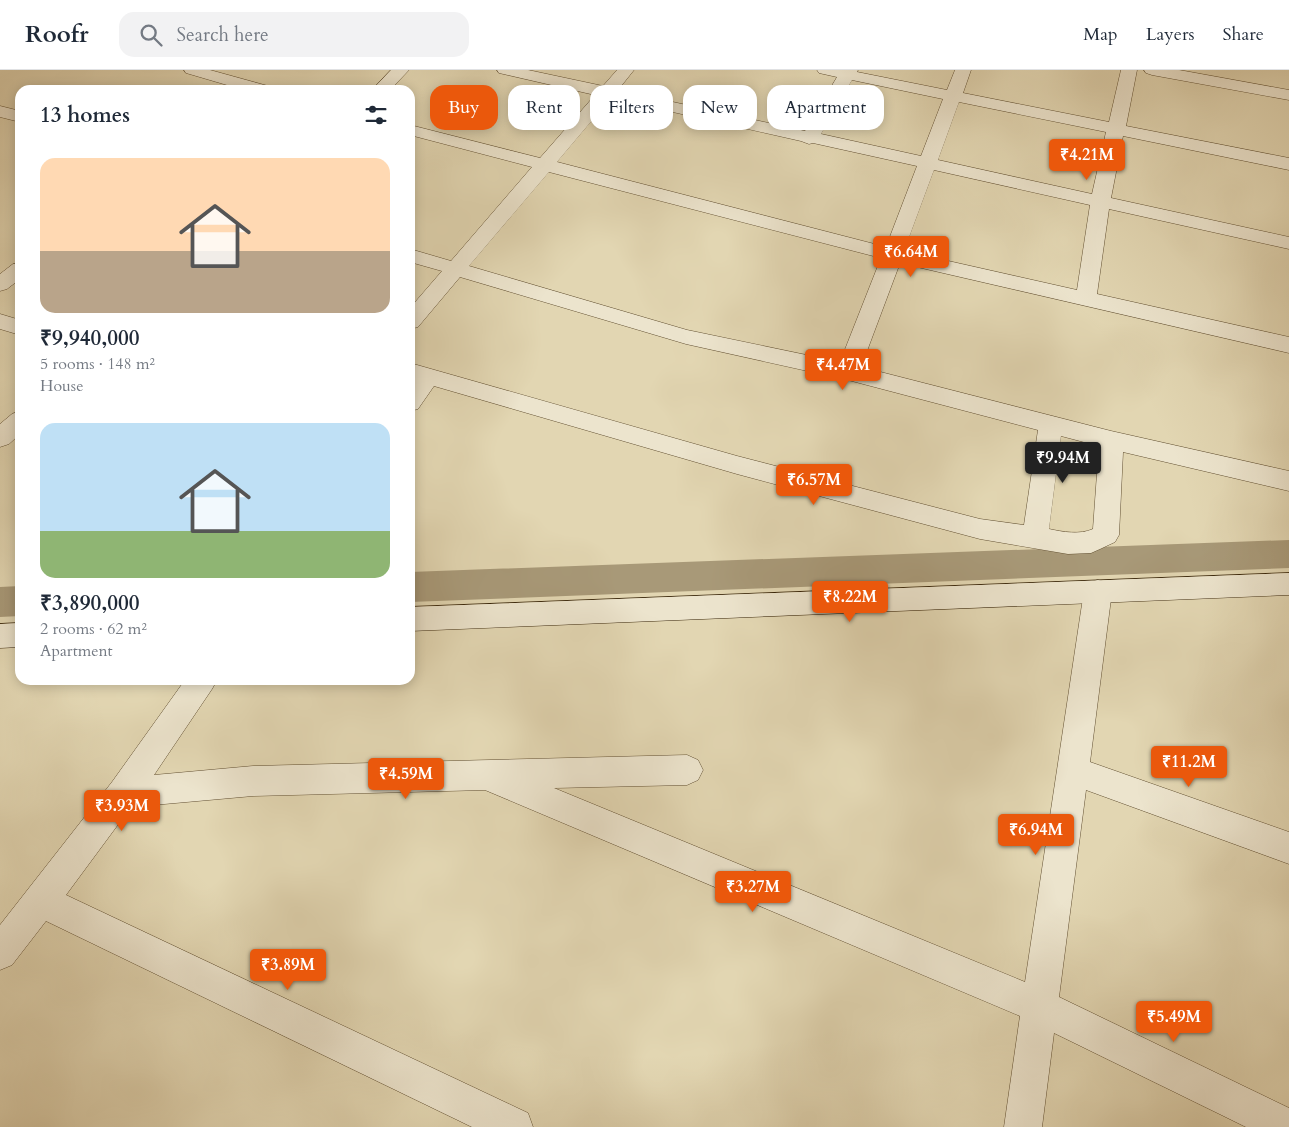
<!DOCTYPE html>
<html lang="en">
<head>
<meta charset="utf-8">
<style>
  :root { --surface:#fff; --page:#f2f2f3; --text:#1f2937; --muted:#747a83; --line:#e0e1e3; --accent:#ea580c }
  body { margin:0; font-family:Cardo,serif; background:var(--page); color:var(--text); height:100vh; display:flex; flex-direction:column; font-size:19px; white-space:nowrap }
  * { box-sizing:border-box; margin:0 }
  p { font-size:16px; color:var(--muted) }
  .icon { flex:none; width:28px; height:28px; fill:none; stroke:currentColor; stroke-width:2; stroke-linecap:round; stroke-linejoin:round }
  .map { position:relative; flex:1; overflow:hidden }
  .details { position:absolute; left:15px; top:15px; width:400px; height:600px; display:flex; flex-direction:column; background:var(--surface); border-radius:15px; box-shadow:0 2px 12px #0003 }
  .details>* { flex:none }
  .hud { position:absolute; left:430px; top:15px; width:475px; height:45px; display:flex; gap:10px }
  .price { position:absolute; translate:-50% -42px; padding:0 11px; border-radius:5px; background:var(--accent); color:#fff; font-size:16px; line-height:32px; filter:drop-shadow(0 1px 2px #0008) }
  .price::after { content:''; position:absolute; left:50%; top:30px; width:15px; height:11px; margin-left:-8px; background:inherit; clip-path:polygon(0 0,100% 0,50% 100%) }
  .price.on { background:#222; color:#fff }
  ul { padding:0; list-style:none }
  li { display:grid; align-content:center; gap:10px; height:265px; padding:0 25px }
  li span { display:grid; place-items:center; height:155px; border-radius:15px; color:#555 }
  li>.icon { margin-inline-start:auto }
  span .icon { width:90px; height:90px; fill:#fffc; stroke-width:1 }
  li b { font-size:21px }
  h2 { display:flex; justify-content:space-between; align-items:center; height:60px; padding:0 25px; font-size:21px }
  .tag { padding:0 18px; border-radius:15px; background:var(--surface); box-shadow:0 2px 12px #0003; font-size:18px; line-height:45px }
  .tag.on { background:var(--accent); color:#fff }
  header { display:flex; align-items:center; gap:30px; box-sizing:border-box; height:70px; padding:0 25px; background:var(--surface); border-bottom:1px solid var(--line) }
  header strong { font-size:24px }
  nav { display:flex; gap:28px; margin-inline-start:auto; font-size:18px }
  .search { width:350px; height:45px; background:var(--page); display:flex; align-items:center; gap:12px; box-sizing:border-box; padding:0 18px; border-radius:15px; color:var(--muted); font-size:19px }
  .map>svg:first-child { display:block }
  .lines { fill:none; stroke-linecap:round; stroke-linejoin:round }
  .canal { fill:#a89978; fill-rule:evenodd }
  .street-casing { stroke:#625032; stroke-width:1 }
  .secondary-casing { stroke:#372408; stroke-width:1 }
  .street { fill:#ece4cd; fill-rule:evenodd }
  .secondary { fill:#ece4cd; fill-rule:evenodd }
</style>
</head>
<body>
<header>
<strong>Roofr</strong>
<div class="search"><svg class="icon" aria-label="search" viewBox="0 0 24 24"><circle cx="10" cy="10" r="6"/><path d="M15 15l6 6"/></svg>Search here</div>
<nav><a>Map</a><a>Layers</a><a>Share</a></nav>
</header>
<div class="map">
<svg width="1289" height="1057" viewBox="0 0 1289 1057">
  <rect width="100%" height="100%" fill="#e2d6b2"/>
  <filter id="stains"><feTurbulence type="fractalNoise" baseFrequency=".004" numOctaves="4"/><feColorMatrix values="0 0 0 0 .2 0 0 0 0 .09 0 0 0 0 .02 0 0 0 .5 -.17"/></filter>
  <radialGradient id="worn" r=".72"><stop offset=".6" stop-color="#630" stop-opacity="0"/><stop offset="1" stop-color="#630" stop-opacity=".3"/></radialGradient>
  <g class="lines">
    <path class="canal" d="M 1289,470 L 1289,498 L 410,532 L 410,502 Z
      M 20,516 L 20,546 L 0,547 L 0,517 Z"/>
    <g class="street-casing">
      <path id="street" d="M 184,0 L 210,0 L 268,16 L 270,20 L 244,20 L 186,3 Z
        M 391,0 L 409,0 L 390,20 L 372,20 Z
        M 497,0 L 528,0 L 603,16 L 617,0 L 634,0 L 618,20 L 805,61 L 837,7 L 819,3 L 817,0 L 858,0 L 857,2 L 947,20 L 955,0 L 971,0 L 963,23 L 1109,52 L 1121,0 L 1137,0 L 1126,56 L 1289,88 L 1289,100 L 1123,66 L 1111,128 L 1289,167 L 1289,179 L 1109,139 L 1097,224 L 1289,267 L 1289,283 L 900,193 L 861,297 L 1111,361 L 1289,401 L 1289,421 L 1123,382 L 1119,465 L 1115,472 L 1100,479 L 1091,483 L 1068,484 L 980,469 L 737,404 L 434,316 L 418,339 L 410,341 L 410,315 L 414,310 L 410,309 L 410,293 L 737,386 L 980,449 L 1024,455 L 1038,360 L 848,310 L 686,274 L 460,207 L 418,257 L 410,259 L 410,238 L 442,201 L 410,192 L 410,179 L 451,191 L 532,97 L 410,65 L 410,55 L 540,88 L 595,25 L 499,3 ZM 852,10 L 943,29 L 921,86 L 821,64 ZM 611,28 L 801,71 L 809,74 L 813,73 L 917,96 L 886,177 L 557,92 ZM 959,32 L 1106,62 L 1092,124 L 938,90 ZM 934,100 L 1090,135 L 1077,220 L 904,181 ZM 549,102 L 881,188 L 840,292 L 687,260 L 469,196 ZM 1061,366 L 1099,376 L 1093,459 C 1080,465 1063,462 1049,459 Z
        M 1144,0 L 1179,0 L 1289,20 L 1289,30 L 1152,5 L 1146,3 Z
        M 0,36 L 20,41 L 20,52 L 0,47 Z
        M 20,193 L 20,209 L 7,219 L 0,221 L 0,204 L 13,194 Z
        M 0,244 L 20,250 L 20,265 L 0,259 Z
        M 20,341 L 20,364 L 9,374 L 0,377 L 0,354 L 12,344 Z
        M 1098,510 L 1108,513 L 1112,521 L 1090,692 L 1289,762 L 1289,794 L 1086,720 L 1059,927 L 1289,1038 L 1289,1057 L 1246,1057 L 1054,963 L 1042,1057 L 1004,1057 L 1020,946 L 485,720 L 253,726 L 131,737 L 66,825 L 528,1043 L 533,1057 L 472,1057 L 46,851 L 12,895 L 0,900 L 0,855 L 112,712 L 185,610 L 217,610 L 212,619 L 154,705 L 253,696 L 687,685 L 698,690 L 703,700 L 698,710 L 687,715 L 554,718 L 1025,912 L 1084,521 L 1088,513 Z"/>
    </g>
    <g class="secondary-casing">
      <path id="secondary" d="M 1289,503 L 1289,525 L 410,561 L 410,537 Z
        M 20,553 L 20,577 L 0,578 L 0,554 Z"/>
    </g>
    <use href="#street" class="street"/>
    <use href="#secondary" class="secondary"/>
  </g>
  <rect width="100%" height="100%" filter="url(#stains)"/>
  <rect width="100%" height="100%" fill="url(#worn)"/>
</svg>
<b class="price" style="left:1087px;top:111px">₹4.21M</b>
<b class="price" style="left:911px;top:208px">₹6.64M</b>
<b class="price" style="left:843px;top:321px">₹4.47M</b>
<b class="price on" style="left:1063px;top:414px">₹9.94M</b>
<b class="price" style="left:814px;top:436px">₹6.57M</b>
<b class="price" style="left:850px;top:553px">₹8.22M</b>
<b class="price" style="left:1189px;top:718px">₹11.2M</b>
<b class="price" style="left:406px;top:730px">₹4.59M</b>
<b class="price" style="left:122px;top:762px">₹3.93M</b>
<b class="price" style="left:1036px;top:786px">₹6.94M</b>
<b class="price" style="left:753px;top:843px">₹3.27M</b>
<b class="price" style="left:288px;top:921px">₹3.89M</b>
<b class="price" style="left:1174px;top:973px">₹5.49M</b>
<div class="hud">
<a class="tag on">Buy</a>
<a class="tag">Rent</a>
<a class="tag">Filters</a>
<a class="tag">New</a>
<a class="tag">Apartment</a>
</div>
<section class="details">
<h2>13 homes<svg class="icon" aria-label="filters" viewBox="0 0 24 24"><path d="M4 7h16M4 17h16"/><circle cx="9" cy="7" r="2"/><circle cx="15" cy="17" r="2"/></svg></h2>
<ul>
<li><span style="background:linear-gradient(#ffd9b3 60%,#b9a48a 0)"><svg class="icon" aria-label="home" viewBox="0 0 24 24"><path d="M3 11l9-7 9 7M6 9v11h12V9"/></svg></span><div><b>₹9,940,000</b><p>5 rooms · 148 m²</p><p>House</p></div></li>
<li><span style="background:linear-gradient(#bfe0f5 70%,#8fb573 0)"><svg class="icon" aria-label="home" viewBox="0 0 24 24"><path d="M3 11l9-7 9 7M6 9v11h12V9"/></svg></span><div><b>₹3,890,000</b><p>2 rooms · 62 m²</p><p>Apartment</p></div></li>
</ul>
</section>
</div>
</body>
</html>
